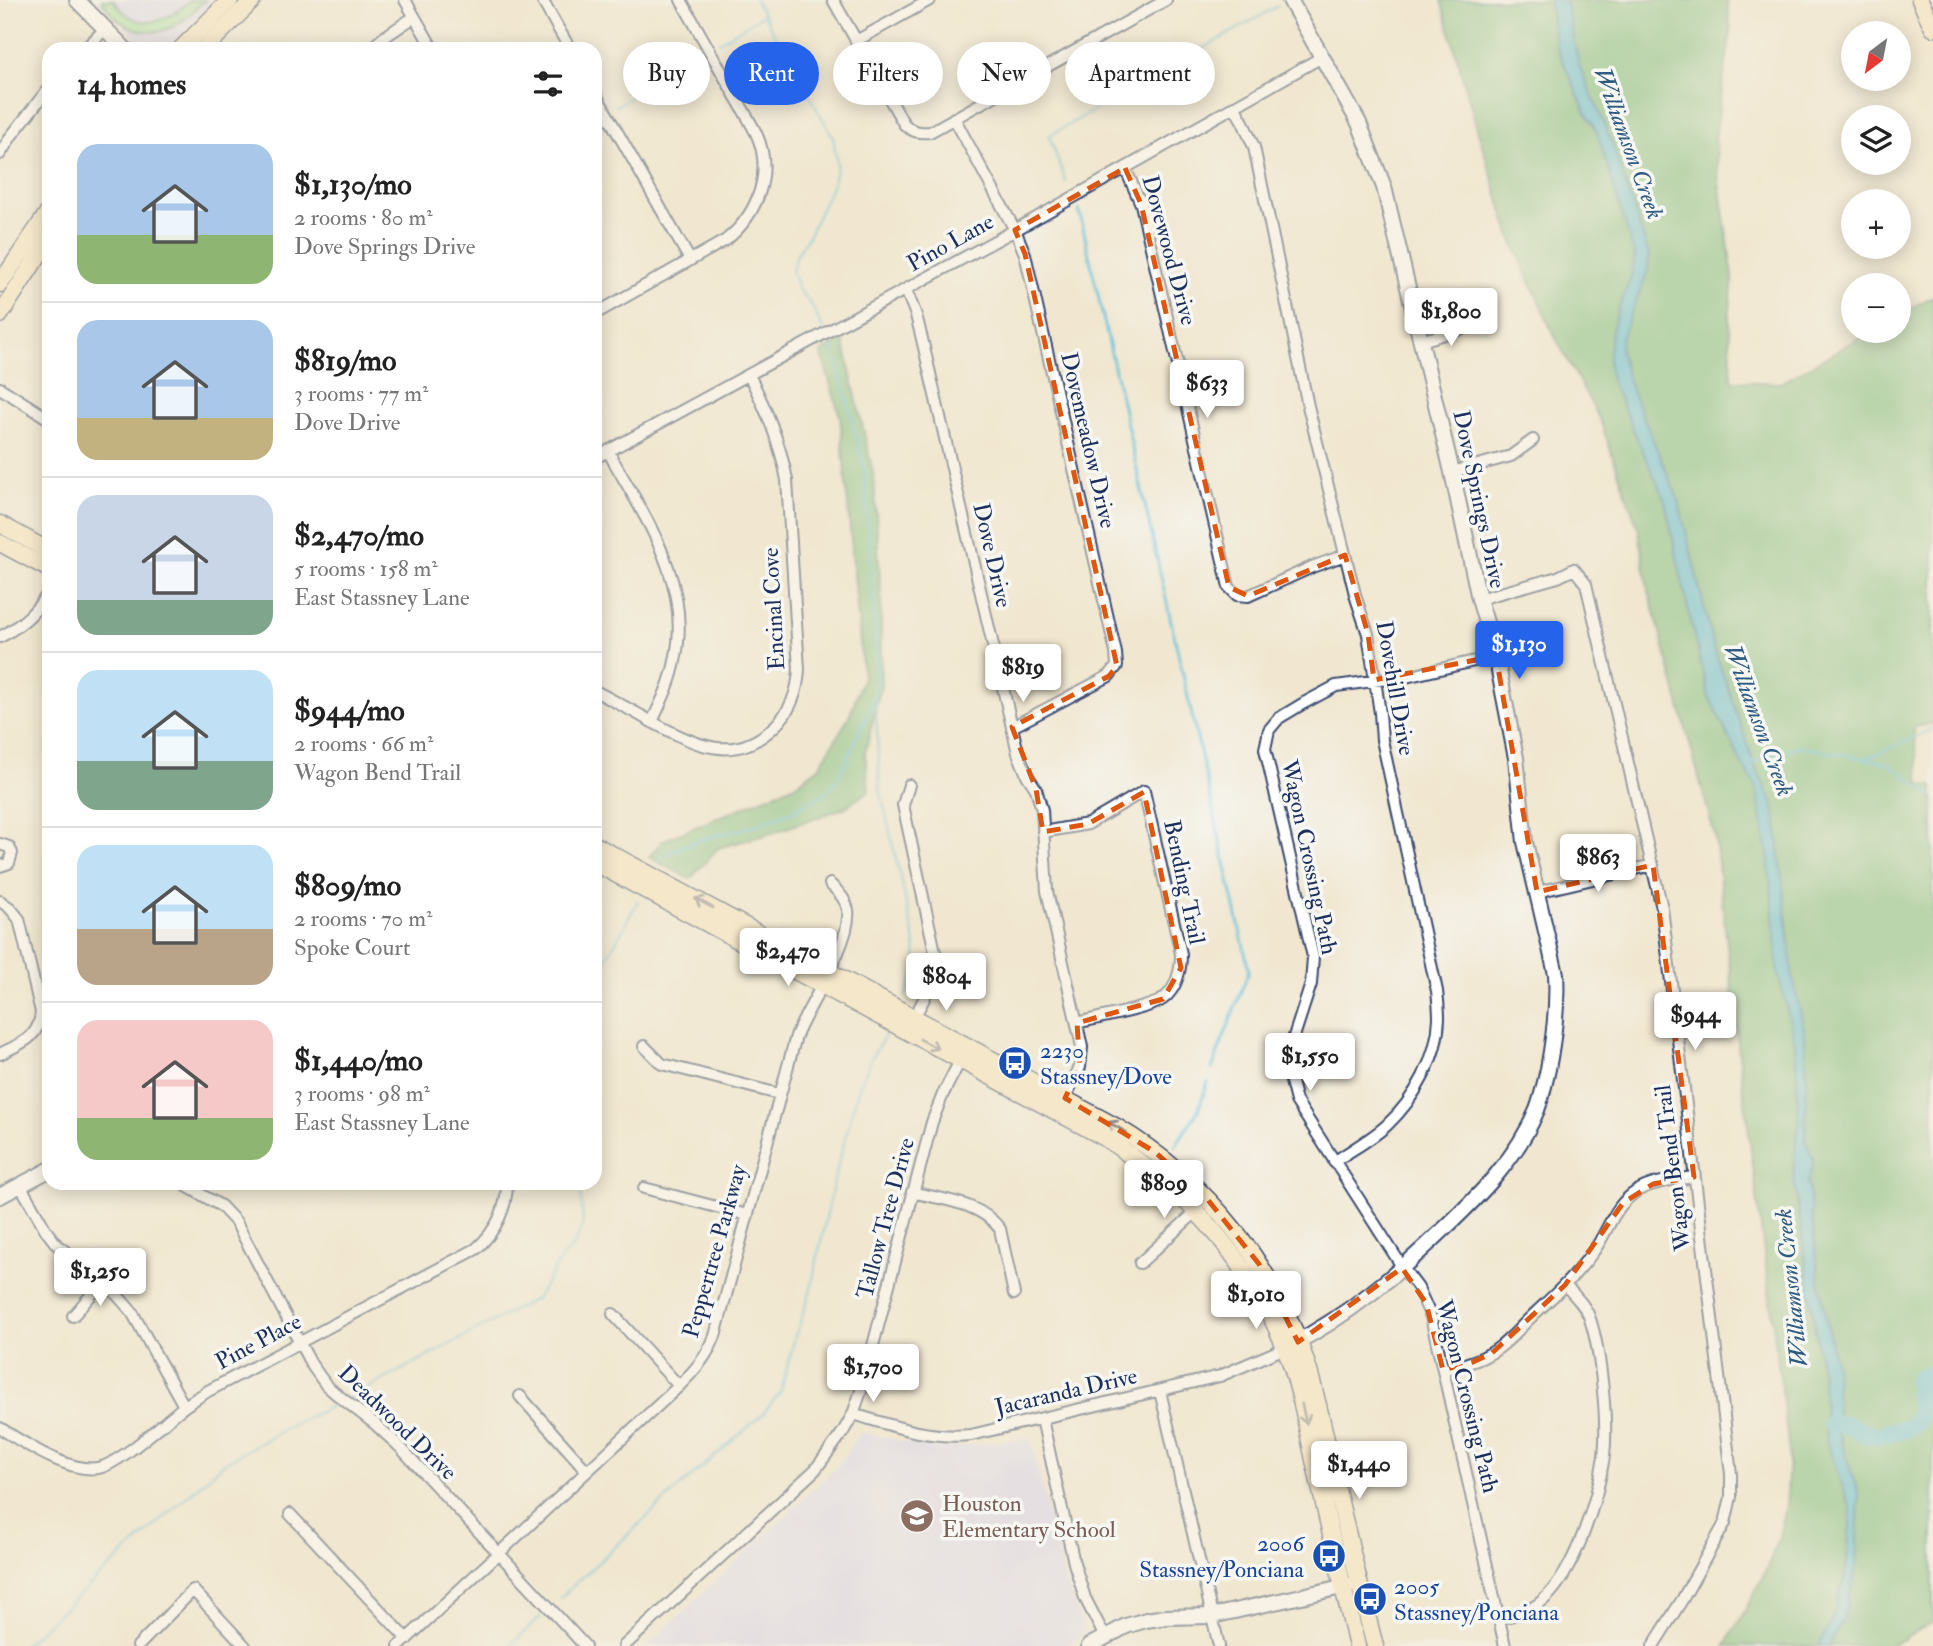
<!DOCTYPE html>
<html lang="en">
<head>
<meta charset="utf-8">
<style>
  :root { --surface:#fff; --page:#f6f6f6; --text:#222; --muted:#767676; --line:#e0e0e0; --accent:#2563eb }
  body { margin:0; font-family:"IM FELL Double Pica",serif; background:var(--page); color:var(--text); height:100vh; display:flex; flex-direction:column; font-size:26px; white-space:nowrap }
  * { box-sizing:border-box; margin:0 }
  p { font-size:23px; color:var(--muted) }
  .icon { flex:none; width:38px; height:38px; fill:none; stroke:currentColor; stroke-width:2; stroke-linecap:round; stroke-linejoin:round }
  .map { position:relative; flex:1; overflow:hidden }
  .side { position:absolute; left:42px; top:42px; width:560px; height:1148px; display:flex; flex-direction:column; background:var(--surface); border-radius:21px; box-shadow:0 4px 18px #0003 }
  .side>* { flex:none }
  .hud { position:absolute; left:623px; top:42px; width:665px; height:63px; display:flex; gap:14px }
  .needle { width:46px; rotate:212deg }
  .controls { position:absolute; left:1841px; top:21px; display:grid; gap:14px }
  .controls a { display:grid; place-items:center; width:70px; height:70px; border-radius:50%; background:var(--surface); box-shadow:0 4px 18px #0003; font-size:35px }
  .price { position:absolute; translate:-50% -60px; padding:0 16px; border-radius:7px; background:#fff; color:#222; font-size:23px; line-height:46px; filter:drop-shadow(0 2px 4px #0008) }
  .price::after { content:''; position:absolute; left:50%; top:42px; width:21px; height:16px; margin-left:-10px; background:inherit; clip-path:polygon(0 0,100% 0,50% 100%) }
  .price.active { background:var(--accent); color:#fff }
  ul { padding:0; list-style:none }
  li { display:flex; align-items:center; gap:21px; height:175px; padding:0 35px }
  li+li { border-top:2px solid var(--line) }
  li span { display:grid; place-items:center; flex:none; width:196px; height:140px; border-radius:21px; color:#555 }
  li>.icon { margin-inline-start:auto }
  span .icon { width:84px; height:84px; fill:#fffc; stroke-width:1 }
  li b { font-size:30px }
  h2 { display:flex; justify-content:space-between; align-items:center; height:84px; padding:0 35px; font-size:30px }
  .chip { padding:0 24px; border-radius:32px; background:var(--surface); box-shadow:0 4px 18px #0003; font-size:24px; line-height:63px }
  .chip.active { background:var(--accent); color:#fff }
  .map>svg:first-child { display:block }
  .built { fill:#d9d6f7 }
  .green { fill:#97de97; stroke:#59867a; stroke-width:2 }
  .forest { fill:#79bd80; stroke:#4a766f; stroke-width:2 }
  .water { fill:#5abdd9; stroke:#3a769c; stroke-width:2 }
  .lines { fill:none; stroke-linecap:round; stroke-linejoin:round }
  .stream { stroke:#5abdd9; stroke-width:2.5 }
  .river { stroke:#5abdd9; stroke-width:18 }
  .minor-casing { stroke:#3b4b6f; stroke-width:14 }
  .tertiary-casing { stroke:#3b4b6f; stroke-width:18 }
  .secondary-casing { stroke:#3b4b6f; stroke-width:19 }
  .minor { stroke:#fff; stroke-width:10 }
  .tertiary { stroke:#fff; stroke-width:14 }
  .secondary { stroke:#fae7c3; stroke-width:16 }
  .oneway { stroke:#8a8b90 }
  .marked { fill:none; stroke:#de5710; stroke-width:5; stroke-dasharray:14 9; stroke-linejoin:round }
  .labels { text-anchor:middle; stroke-width:7; stroke-linejoin:round; paint-order:stroke }
  .street-label { font-size:23px; fill:#1b2f5e; stroke:#f6f6f2 }
  .transit-label { font-size:23px; fill:#164399; stroke:#f6f6f2; text-anchor:start }
  .education-label { font-size:23px; fill:#785e54; stroke:#f6f6f2; text-anchor:start }
  .water-label { font-size:24px; font-style:italic; fill:#2e5a83; stroke:#f6f6f2 }
</style>
</head>
<body>
<div class="map">
<svg width="1933" height="1646" viewBox="0 0 1933 1646">
  <rect width="100%" height="100%" fill="#f6f6f2"/>
  <filter id="ink" filterUnits="userSpaceOnUse"><feTurbulence type="fractalNoise" baseFrequency=".0143" numOctaves="2"/><feDisplacementMap in="SourceGraphic" scale="14" xChannelSelector="R" yChannelSelector="G"/><feConvolveMatrix kernelMatrix="1 2 1 2 8 2 1 2 1" color-interpolation-filters="sRGB"/></filter>
  <filter id="wash" filterUnits="userSpaceOnUse"><feTurbulence type="fractalNoise" baseFrequency=".00686" numOctaves="4" result="noise"/><feDisplacementMap in="SourceGraphic" scale="28" xChannelSelector="R" yChannelSelector="G"/><feGaussianBlur stdDeviation="1.57" result="paint"/><feColorMatrix in="noise" values="0 0 0 0 0 0 0 0 0 0 0 0 0 0 0 0 0 1.4 0 .05"/><feComposite in="paint" operator="in"/></filter>
  <g filter="url(#wash)">
    <rect width="100%" height="100%" fill="#f1e7d0"/>
    <path class="built" d="M 96,0 L 215,0 L 168,49 L 146,49 Z
      M 861,1432 L 936,1449 L 1030,1438 L 1066,1583 L 1087,1634 L 1065,1646 L 647,1646 L 836,1468 Z"/>
    <path class="green" d="M 102,0 L 113,0 C 136,33 166,24 190,0 L 205,0 C 195,9 186,20 174,26 C 147,40 115,26 102,0 Z"/>
    <path class="forest" d="M 1441,0 L 1727,0 L 1731,30 L 1715,138 L 1719,182 L 1733,276 L 1729,321 L 1732,381 L 1781,383 L 1871,331 L 1899,331 L 1899,315 L 1933,296 L 1933,399 L 1929,406 L 1933,412 L 1933,724 L 1913,727 L 1920,784 L 1933,786 L 1933,1622 L 1890,1646 L 1725,1646 C 1750,1601 1779,1556 1786,1505 C 1788,1487 1788,1468 1789,1450 L 1741,1071 L 1715,837 L 1647,584 L 1639,531 L 1600,420 L 1552,331 L 1511,238 L 1478,132 Z
      M 843,339 L 874,477 L 881,599 L 881,686 L 865,753 L 869,791 L 844,808 L 772,833 L 718,848 L 690,879 L 649,857 L 662,841 L 793,786 L 819,767 L 849,717 L 863,677 L 840,416 L 821,352 Z"/>
    <path class="water" d="M 1549,0 L 1565,0 L 1579,65 L 1612,143 L 1649,255 L 1648,271 L 1621,338 L 1620,351 L 1628,381 L 1678,499 L 1714,648 L 1756,769 L 1771,799 L 1776,820 L 1793,979 L 1805,1034 L 1807,1079 L 1805,1141 L 1813,1158 L 1813,1166 L 1808,1181 L 1819,1279 L 1835,1365 L 1838,1431 L 1859,1496 L 1856,1570 L 1844,1618 L 1829,1646 L 1818,1646 L 1832,1620 L 1846,1571 L 1851,1510 L 1826,1440 L 1822,1377 L 1793,1172 L 1799,1121 L 1795,1042 L 1778,973 L 1768,853 L 1756,786 L 1744,768 L 1709,697 L 1691,623 L 1665,501 L 1611,380 C 1607,360 1609,340 1615,320 C 1621,296 1632,284 1635,256 L 1597,132 L 1586,113 L 1556,46 Z"/>
    <g class="lines">
      <path class="stream" d="M 755,0 L 833,137 L 837,164 L 833,183 L 807,239 L 797,254 L 792,271 L 798,289 L 812,306 L 824,331
        M 719,42 L 763,15
        M 616,106 L 697,58
        M 595,121 L 596,120
        M 1066,182 L 1049,136 L 1278,6
        M 1079,210 L 1249,970 L 1212,1069
        M 827,337 L 835,353 L 865,471 L 877,659 L 875,697 L 880,789 L 914,937 L 917,967 L 905,997
        M 1865,759 L 1933,729
        M 1751,763 L 1799,746 L 1887,763 L 1933,795
        M 659,864 L 664,855 L 700,840 L 751,827 L 793,811 L 826,793 L 838,779 L 874,700
        M 595,980 L 638,901
        M 1175,1146 L 1198,1111 L 1208,1082
        M 349,1398 L 537,1298 L 562,1257 L 575,1244 L 583,1225 L 580,1183
        M 560,1598 L 676,1490 L 762,1415 L 781,1391 L 795,1337 L 810,1293 L 834,1181 L 858,1090 L 873,1055 L 885,1036
        M 23,1646 L 224,1463 L 290,1426 L 340,1402
        M 510,1646 L 541,1616"/>
      <path class="river" d="M 1831,1423 L 1850,1426 L 1863,1433 L 1877,1436 L 1909,1428 L 1917,1422 L 1920,1409 L 1917,1381 L 1923,1376 L 1933,1375"/>
    </g>
  </g>
  <g filter="url(#ink)">
    <g class="lines">
      <g class="minor-casing">
        <path id="minor" d="M 405,0 L 433,49
          M 542,0 L 570,49
          M 833,0 L 904,124 C 912,132 919,133 930,132 L 1166,0
          M 856,41 L 930,0
          M 85,49 L 105,29
          M 370,49 L 383,38 L 414,17
          M 595,93 L 690,260
          M 1234,106 L 1243,122 L 1254,147 L 1308,406 L 1356,598 L 1368,634 L 1380,713 L 1382,740 L 1437,991 C 1438,1000 1439,1010 1439,1018 C 1438,1057 1415,1099 1387,1125 C 1372,1139 1351,1150 1334,1162
          M 954,118 L 1015,230 L 1025,254 L 1116,653 L 1117,666 L 1109,676 L 1012,727
          M 0,154 L 12,135 L 49,88
          M 1125,168 L 1141,204 L 1229,587 L 1237,595 L 1248,596 L 1312,567 L 1345,555
          M 906,290 L 916,315 L 922,339 L 1018,753 L 1027,775 L 1036,789 L 1042,810 L 1047,891 L 1082,1047 L 1080,1067 L 1062,1104
          M 595,314 L 726,240 C 758,214 774,172 756,133 C 748,117 738,101 729,85 C 713,57 697,28 681,0
          M 1421,341 L 1471,326
          M 0,388 L 49,419
          M 608,451 C 644,517 693,582 675,661 C 671,683 661,702 652,722
          M 595,458 L 1015,230 L 1322,57
          M 1452,472 L 1511,456 L 1533,440
          M 1479,599 L 1558,577 L 1574,569 L 1586,584 L 1662,908 L 1731,1474 L 1731,1497 L 1725,1523 L 1682,1600 L 1653,1646
          M 0,637 C 21,626 37,612 49,591
          M 1496,656 L 1410,676 L 1336,686 L 1304,703 L 1279,718 L 1269,730 L 1265,749 L 1313,957 L 1311,984 L 1289,1052 L 1288,1070 L 1296,1101 L 1403,1268 L 1418,1288 L 1431,1317 L 1505,1646
          M 595,691 C 614,701 633,711 652,722 C 694,744 733,766 774,727 C 791,711 798,691 799,669 L 787,480 C 780,442 766,409 749,375
          M 909,785 L 903,805 L 935,952 C 936,977 927,995 914,1017
          M 1043,832 L 1088,824 L 1144,791 L 1181,954 C 1181,969 1177,989 1163,999 C 1150,1009 1095,1018 1077,1023
          M 0,844 L 9,847 L 12,853 L 9,863 L 0,866
          M 1537,892 L 1653,865
          M 0,901 L 10,908 L 19,919 L 41,1012 C 39,1039 21,1043 0,1054
          M 644,1046 L 662,1064 L 779,1094
          M 181,1183 L 221,1206 L 236,1222 L 311,1364 L 326,1385 L 335,1393 L 375,1424 L 399,1446 L 585,1646
          M 20,1185 L 47,1232 L 57,1245 L 104,1280 L 132,1312 L 184,1406
          M 644,1188 L 747,1215
          M 912,1192 C 943,1200 980,1202 1000,1229 L 1014,1294
          M 1140,1263 L 1199,1209
          M 613,1314 L 679,1386
          M 73,1316 L 104,1280
          M 1443,1370 C 1459,1365 1475,1363 1489,1354 C 1503,1347 1515,1333 1526,1322 C 1549,1300 1574,1278 1593,1252 C 1609,1231 1612,1207 1637,1191 C 1654,1181 1675,1180 1694,1177
          M 1160,1391 L 1219,1646
          M 520,1396 L 587,1471
          M 853,1414 C 894,1426 928,1439 971,1435 L 1220,1376 L 1285,1348
          M 1042,1419 L 1074,1563 L 1085,1598 L 1105,1637
          M 0,1428 C 24,1443 69,1473 98,1468 C 118,1465 163,1423 181,1409 C 190,1402 199,1397 208,1391 L 476,1249 C 495,1232 507,1209 507,1183
          M 290,1514 L 407,1639
          M 1498,1619 C 1514,1615 1530,1612 1542,1601 C 1575,1574 1598,1498 1604,1456 C 1608,1422 1601,1352 1590,1319 C 1586,1306 1574,1295 1565,1285
          M 138,1646 L 193,1590 L 245,1646
          M 399,1646 L 679,1386 C 694,1371 707,1357 715,1336 L 796,1036 C 809,1004 852,942 848,910 C 846,899 838,891 830,884
          M 624,1646 L 815,1470 L 843,1432 L 853,1414 L 861,1391 L 932,1122 L 943,1094 L 963,1055"/>
      </g>
      <g class="tertiary-casing">
        <path id="tertiary" d="M 77,0 L 125,49
          M 1290,0 L 1359,123 L 1384,187 L 1452,472 L 1479,599 L 1496,656 L 1516,758 L 1525,842 L 1556,974 C 1558,1007 1554,1037 1548,1069 C 1545,1082 1542,1097 1537,1110 C 1517,1158 1480,1195 1443,1230 C 1397,1274 1348,1316 1291,1345
          M 0,1196 L 49,1170
          M 1089,1646 L 1126,1626 L 1146,1620 L 1166,1617 L 1212,1616 L 1351,1585"/>
      </g>
      <g class="secondary-casing">
        <path id="secondary" d="M 1920,0 L 1933,28
          M 181,49 L 230,0
          M 204,49 L 253,0
          M 0,284 L 49,211
          M 0,315 L 49,239
          M 0,524 L 49,551
          M 0,543 L 49,569
          M 595,845 L 1115,1126 C 1208,1181 1277,1268 1309,1371 C 1320,1409 1328,1447 1336,1485 C 1349,1539 1361,1593 1375,1646
          M 595,863 L 1105,1138 C 1188,1192 1246,1255 1285,1347 C 1299,1383 1306,1423 1314,1460 C 1328,1522 1342,1584 1357,1646"/>
      </g>
      <use href="#minor" class="minor"/>
      <use href="#tertiary" class="tertiary"/>
      <use href="#secondary" class="secondary"/>
    </g>
    <defs><path id="oneway-shaft" d="M-6 0H5M1.5-3L5.5 0L1.5 3" fill="none" stroke-width="1.6" stroke-linecap="round" stroke-linejoin="round" transform="scale(1.75)"/></defs>
    <g class="oneway">
      <use href="#oneway-shaft" transform="translate(704 903) rotate(-152)"/>
      <use href="#oneway-shaft" transform="translate(929 1044) rotate(28)"/>
      <use href="#oneway-shaft" transform="translate(1117 1127) rotate(-150)"/>
      <use href="#oneway-shaft" transform="translate(1304 1414) rotate(77)"/>
    </g>
  </g>
  <path d="M0 0H1933V1646H0ZM 1125,168 L 1141,204 L 1229,587 L 1248,596 L 1345,555 L 1368,634 L 1374,680 L 1496,656 L 1537,892 L 1653,865 L 1694,1177 L 1653,1184 L 1623,1203 L 1565,1285 L 1492,1353 L 1473,1362 L 1443,1370 L 1426,1303 L 1402,1268 L 1298,1342 L 1259,1264 L 1208,1200 L 1155,1152 L 1065,1098 L 1080,1067 L 1077,1023 L 1163,999 L 1181,968 L 1144,792 L 1088,824 L 1043,832 L 1036,789 L 1012,727 L 1109,676 L 1117,666 L 1025,254 L 1015,230 Z" fill="#f1e7d0" fill-opacity=".55" fill-rule="evenodd"/>
  <path class="marked" d="M 1125,168 L 1141,204 L 1229,587 L 1248,596 L 1345,555 L 1368,634 L 1374,680 L 1496,656 L 1537,892 L 1653,865 L 1694,1177 L 1653,1184 L 1623,1203 L 1565,1285 L 1492,1353 L 1473,1362 L 1443,1370 L 1426,1303 L 1402,1268 L 1298,1342 L 1259,1264 L 1208,1200 L 1155,1152 L 1065,1098 L 1080,1067 L 1077,1023 L 1163,999 L 1181,968 L 1144,792 L 1088,824 L 1043,832 L 1036,789 L 1012,727 L 1109,676 L 1117,666 L 1025,254 L 1015,230 Z"/>
  <defs>
    <g id="bus-disc" transform="scale(1.75)"><circle r="9.5" fill="#1a4fb4" stroke="#f6f6f2"/><path d="M-5-6H5V4H4V6H2V4H-2V6H-4V4H-5ZM-3.5-4V0h7V-4ZM-3.5 1.2v1.5H-2V1.2ZM2 1.2v1.5H3.5V1.2Z" fill="#fff"/></g>
    <g id="school-disc" transform="scale(1.75)"><circle r="9.5" fill="#8d6e63" stroke="#f6f6f2"/><path d="M0-5L7-2L0 1L-7-2ZM-4 1L0 2.5L4 1V4Q0 6-4 4Z" fill="#fff"/></g>
  </defs>
  <g fill-rule="evenodd">
    <use href="#bus-disc" x="1015" y="1063"/>
    <use href="#school-disc" x="917" y="1516"/>
    <use href="#bus-disc" x="1329" y="1556"/>
    <use href="#bus-disc" x="1370" y="1599"/>
  </g>
  <g class="labels">
    <g class="street-label">
      <text transform="translate(950 242) rotate(-29)" y="8">Pino Lane</text>
      <text transform="translate(1170 250) rotate(75)" y="8">Dovewood Drive</text>
      <text transform="translate(1089 440) rotate(77)" y="8">Dovemeadow Drive</text>
      <text transform="translate(1480 499) rotate(78)" y="8">Dove Springs Drive</text>
      <text transform="translate(993 555) rotate(77)" y="8">Dove Drive</text>
      <text transform="translate(773 609) rotate(-93)" y="8">Encinal Cove</text>
      <text transform="translate(1396 688) rotate(80)" y="8">Dovehill Drive</text>
      <text transform="translate(1310 857) rotate(78)" y="8">Wagon Crossing Path</text>
      <text transform="translate(1185 882) rotate(78)" y="8">Bending Trail</text>
      <text transform="translate(1672 1168) rotate(-97)" y="8">Wagon Bend Trail</text>
      <text transform="translate(885 1218) rotate(-75)" y="8">Tallow Tree Drive</text>
      <text transform="translate(714 1251) rotate(-74)" y="8">Peppertree Parkway</text>
      <text transform="translate(258 1341) rotate(-28)" y="8">Pine Place</text>
      <text transform="translate(1066 1391) rotate(-13)" y="8">Jacaranda Drive</text>
      <text transform="translate(1468 1396) rotate(76)" y="8">Wagon Crossing Path</text>
      <text transform="translate(398 1422) rotate(44)" y="8">Deadwood Drive</text>
    </g>
    <g class="transit-label">
      <text x="1040" y="1058">2230<tspan x="1040" dy="26">Stassney/Dove</tspan></text>
      <text x="1304" y="1551" text-anchor="end">2006<tspan x="1304" dy="26">Stassney/Ponciana</tspan></text>
      <text x="1394" y="1594">2005<tspan x="1394" dy="26">Stassney/Ponciana</tspan></text>
    </g>
    <g class="education-label">
      <text x="942" y="1511">Houston<tspan x="942" dy="26">Elementary School</tspan></text>
    </g>
    <g class="water-label">
      <text transform="translate(1629 143) rotate(70)" y="8">Williamson Creek</text>
      <text transform="translate(1759 720) rotate(70)" y="8">Williamson Creek</text>
      <text transform="translate(1791 1288) rotate(-96)" y="8">Williamson Creek</text>
    </g>
  </g>
</svg>
<div class="controls">
<a><svg class="needle" viewBox="-14 -14 28 28"><path d="M0-13l5 13h-10z" fill="#e53935"/><path d="M0 13l5-13h-10z" fill="#767676"/></svg></a>
<a><svg class="icon" aria-label="layers" viewBox="0 0 24 24"><path d="M12 4l9 5-9 5-9-5zM3 14l9 5 9-5"/></svg></a>
<a>+</a>
<a>−</a>
</div>
<b class="price" style="left:1451px;top:348px">$1,800</b>
<b class="price" style="left:1207px;top:420px">$633</b>
<b class="price active" style="left:1519px;top:681px">$1,130</b>
<b class="price" style="left:1023px;top:704px">$819</b>
<b class="price" style="left:1598px;top:894px">$863</b>
<b class="price" style="left:788px;top:988px">$2,470</b>
<b class="price" style="left:946px;top:1013px">$804</b>
<b class="price" style="left:1695px;top:1052px">$944</b>
<b class="price" style="left:1310px;top:1093px">$1,550</b>
<b class="price" style="left:1164px;top:1220px">$809</b>
<b class="price" style="left:100px;top:1308px">$1,250</b>
<b class="price" style="left:1256px;top:1331px">$1,010</b>
<b class="price" style="left:873px;top:1404px">$1,700</b>
<b class="price" style="left:1359px;top:1501px">$1,440</b>
<div class="hud">
<a class="chip">Buy</a>
<a class="chip active">Rent</a>
<a class="chip">Filters</a>
<a class="chip">New</a>
<a class="chip">Apartment</a>
</div>
<section class="side">
<h2>14 homes<svg class="icon" aria-label="filters" viewBox="0 0 24 24"><path d="M4 7h16M4 17h16"/><circle cx="9" cy="7" r="2"/><circle cx="15" cy="17" r="2"/></svg></h2>
<ul>
<li><span style="background:linear-gradient(#a9c7e8 65%,#8fb573 0)"><svg class="icon" aria-label="home" viewBox="0 0 24 24"><path d="M3 11l9-7 9 7M6 9v11h12V9"/></svg></span><div><b>$1,130/mo</b><p>2 rooms · 80 m²</p><p>Dove Springs Drive</p></div></li>
<li><span style="background:linear-gradient(#a9c7e8 70%,#c2b280 0)"><svg class="icon" aria-label="home" viewBox="0 0 24 24"><path d="M3 11l9-7 9 7M6 9v11h12V9"/></svg></span><div><b>$819/mo</b><p>3 rooms · 77 m²</p><p>Dove Drive</p></div></li>
<li><span style="background:linear-gradient(#c9d6e8 75%,#7fa58c 0)"><svg class="icon" aria-label="home" viewBox="0 0 24 24"><path d="M3 11l9-7 9 7M6 9v11h12V9"/></svg></span><div><b>$2,470/mo</b><p>5 rooms · 158 m²</p><p>East Stassney Lane</p></div></li>
<li><span style="background:linear-gradient(#bfe0f5 65%,#7fa58c 0)"><svg class="icon" aria-label="home" viewBox="0 0 24 24"><path d="M3 11l9-7 9 7M6 9v11h12V9"/></svg></span><div><b>$944/mo</b><p>2 rooms · 66 m²</p><p>Wagon Bend Trail</p></div></li>
<li><span style="background:linear-gradient(#bfe0f5 60%,#b9a48a 0)"><svg class="icon" aria-label="home" viewBox="0 0 24 24"><path d="M3 11l9-7 9 7M6 9v11h12V9"/></svg></span><div><b>$809/mo</b><p>2 rooms · 70 m²</p><p>Spoke Court</p></div></li>
<li><span style="background:linear-gradient(#f6c9c9 70%,#8fb573 0)"><svg class="icon" aria-label="home" viewBox="0 0 24 24"><path d="M3 11l9-7 9 7M6 9v11h12V9"/></svg></span><div><b>$1,440/mo</b><p>3 rooms · 98 m²</p><p>East Stassney Lane</p></div></li>
</ul>
</section>
</div>
</body>
</html>
